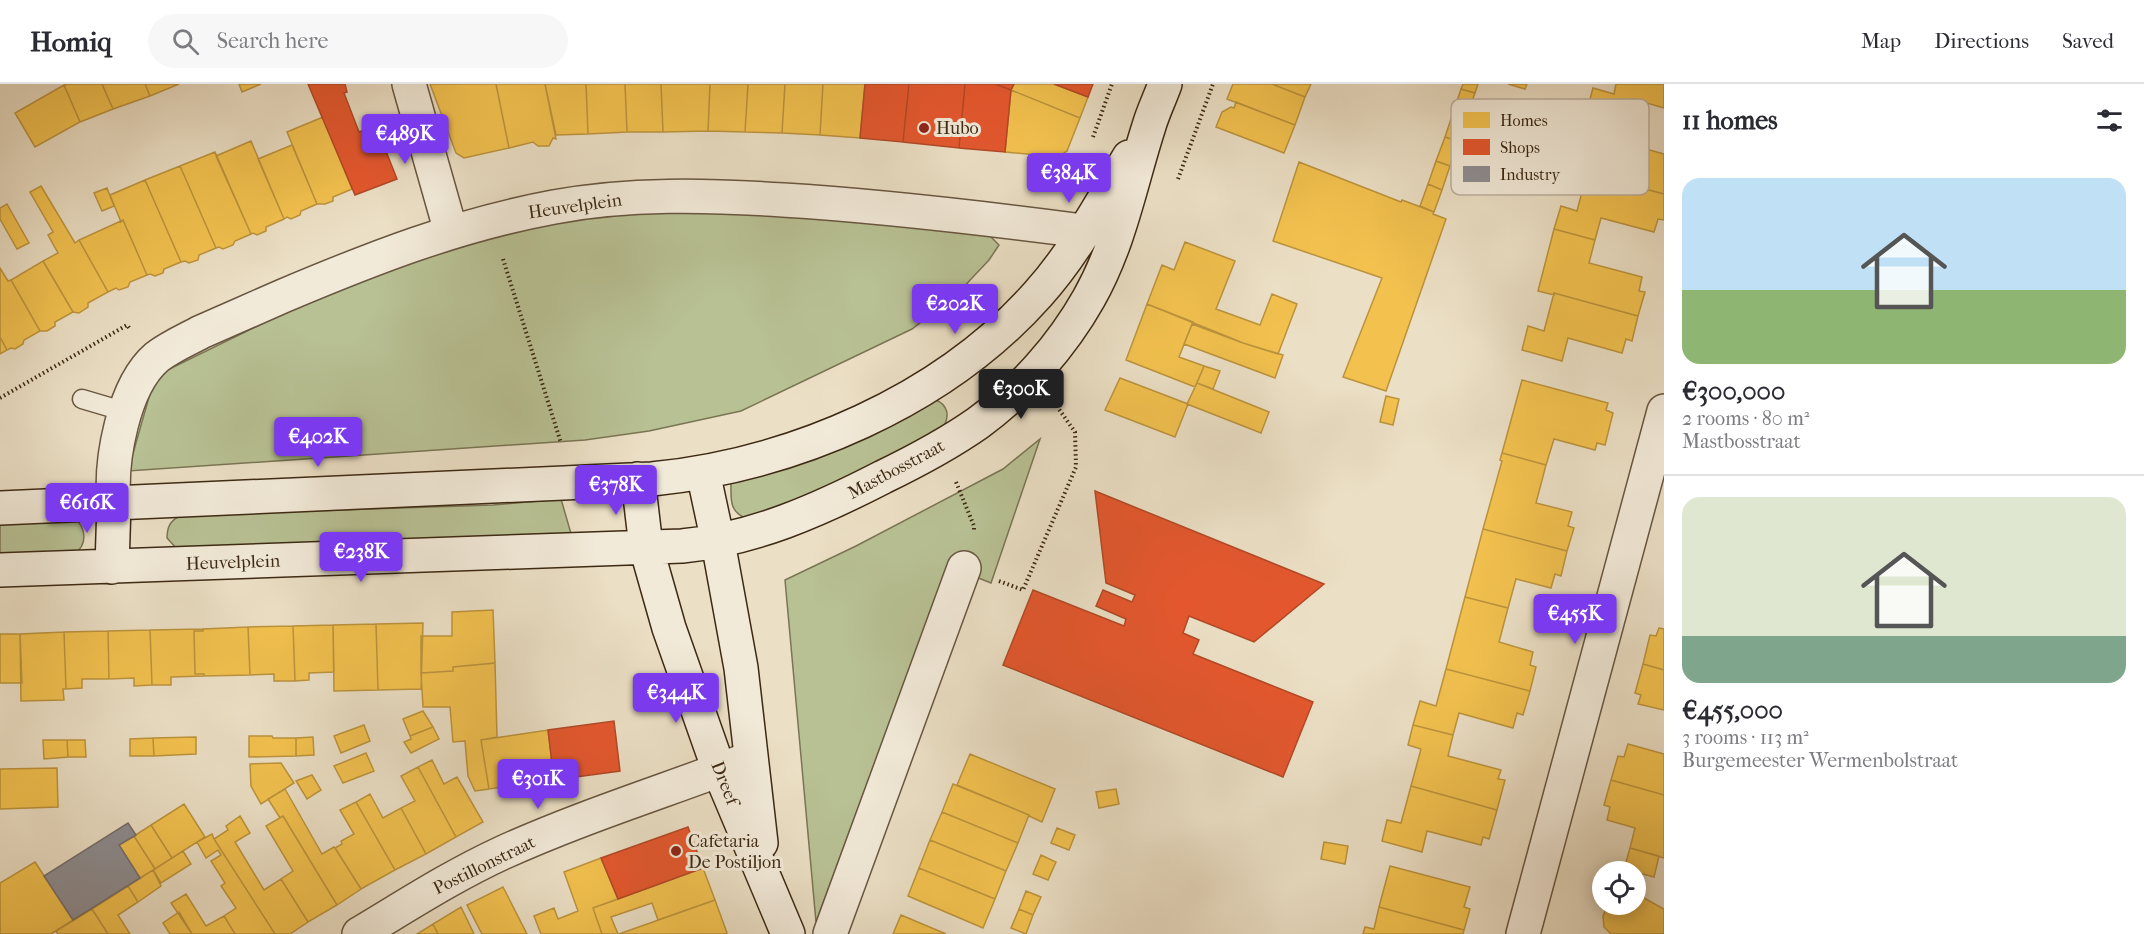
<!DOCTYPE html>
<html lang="en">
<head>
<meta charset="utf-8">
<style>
  :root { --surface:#fff; --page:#f7f7f7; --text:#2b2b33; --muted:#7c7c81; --line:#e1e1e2; --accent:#7c3aed }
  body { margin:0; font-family:"IM FELL French Canon",serif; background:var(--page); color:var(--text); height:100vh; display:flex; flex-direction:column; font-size:22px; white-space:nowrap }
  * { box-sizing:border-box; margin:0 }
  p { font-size:20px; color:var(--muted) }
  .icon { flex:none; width:33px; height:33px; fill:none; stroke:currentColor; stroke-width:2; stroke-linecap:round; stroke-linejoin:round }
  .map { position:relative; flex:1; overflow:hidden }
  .drawer { display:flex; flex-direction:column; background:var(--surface); width:480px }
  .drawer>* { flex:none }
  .controls { position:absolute; left:1592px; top:777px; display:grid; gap:12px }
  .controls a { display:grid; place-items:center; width:54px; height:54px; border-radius:50%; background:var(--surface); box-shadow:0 3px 15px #0003; font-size:30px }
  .price { position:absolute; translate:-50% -51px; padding:0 14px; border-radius:6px; background:var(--accent); color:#fff; font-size:20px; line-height:39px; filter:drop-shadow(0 2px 3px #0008) }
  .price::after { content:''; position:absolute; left:50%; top:36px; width:18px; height:14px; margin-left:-9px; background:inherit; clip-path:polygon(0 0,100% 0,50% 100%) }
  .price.current { background:#222; color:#fff }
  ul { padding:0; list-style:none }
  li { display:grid; align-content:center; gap:12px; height:318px; padding:0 18px }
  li+li { border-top:2px solid var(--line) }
  li span { display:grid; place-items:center; height:186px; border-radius:18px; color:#555 }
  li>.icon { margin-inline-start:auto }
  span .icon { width:108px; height:108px; fill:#fffc; stroke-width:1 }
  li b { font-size:26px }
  h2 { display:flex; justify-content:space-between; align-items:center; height:72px; padding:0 18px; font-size:26px }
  header { display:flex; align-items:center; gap:36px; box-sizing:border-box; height:84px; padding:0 30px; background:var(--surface); border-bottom:2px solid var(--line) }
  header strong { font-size:28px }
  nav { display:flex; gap:33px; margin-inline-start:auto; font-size:21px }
  .search { width:420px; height:54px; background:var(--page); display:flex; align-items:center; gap:15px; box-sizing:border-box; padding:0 21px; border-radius:33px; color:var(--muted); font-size:22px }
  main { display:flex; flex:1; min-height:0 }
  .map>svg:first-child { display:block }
  .green { fill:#b8c194; stroke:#7a7554; stroke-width:1.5 }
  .homes { fill:#f2c14e; stroke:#bc933c; stroke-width:1.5 }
  .shops { fill:#e4572e; stroke:#b24926; stroke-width:1.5 }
  .industry { fill:#8d8d92; stroke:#756f6c; stroke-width:1.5 }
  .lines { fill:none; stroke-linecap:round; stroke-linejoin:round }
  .lane-casing { stroke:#685640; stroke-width:21 }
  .street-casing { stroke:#685640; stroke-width:36 }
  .secondary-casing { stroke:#3d2913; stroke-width:36 }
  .path { stroke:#3d2913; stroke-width:4; stroke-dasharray:1.5 3; stroke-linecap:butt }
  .lane { stroke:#f2ead9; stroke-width:18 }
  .street { stroke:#f2ead9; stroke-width:33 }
  .secondary { stroke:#f2ead9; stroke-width:33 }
  .poi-dot { fill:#8f2418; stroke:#f2ead9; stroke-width:2 }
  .labels { text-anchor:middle; stroke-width:6; stroke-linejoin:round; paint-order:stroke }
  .poi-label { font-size:18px; fill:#3d2913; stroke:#f2ead9; text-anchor:start }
  .street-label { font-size:18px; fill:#3d2913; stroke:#f2ead9 }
  .key { fill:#f2ead9; stroke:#bcb09e; stroke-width:1.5 }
  .key-label { font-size:16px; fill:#3d2913 }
</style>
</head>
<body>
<header>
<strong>Homiq</strong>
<div class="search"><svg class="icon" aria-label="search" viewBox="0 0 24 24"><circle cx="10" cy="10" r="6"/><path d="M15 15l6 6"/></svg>Search here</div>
<nav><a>Map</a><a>Directions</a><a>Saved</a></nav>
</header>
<main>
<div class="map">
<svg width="1664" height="850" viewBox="0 0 1664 850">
  <rect width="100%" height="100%" fill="#ebdfc5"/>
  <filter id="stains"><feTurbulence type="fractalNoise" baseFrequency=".00333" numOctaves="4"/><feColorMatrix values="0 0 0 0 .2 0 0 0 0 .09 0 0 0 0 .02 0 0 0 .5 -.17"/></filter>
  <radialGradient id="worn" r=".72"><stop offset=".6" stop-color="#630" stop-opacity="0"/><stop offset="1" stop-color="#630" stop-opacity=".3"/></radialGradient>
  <path class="green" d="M 653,124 L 908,140 L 990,152 L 999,161 L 989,176 L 956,211 L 912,245 L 741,327 L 649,347 L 585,356 L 128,387 L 155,292 L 378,183 L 554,134 Z
    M 936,316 C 948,321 950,332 943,344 L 834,403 L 745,434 C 729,427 731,414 731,399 L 773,387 Z
    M 1040,355 L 991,499 L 948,482 L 816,838 L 785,496 L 856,462 L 1003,385 Z
    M 561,415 L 572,453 L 177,465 L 167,454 C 167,442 171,435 183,431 L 493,421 Z
    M 74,433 C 86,444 88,459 75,470 L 0,473 L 0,436 Z"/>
  <path class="homes" d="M 68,0 L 102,0 L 113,25 L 80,38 L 64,1 Z
    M 102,0 L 145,0 L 150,12 L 113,25 Z
    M 145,0 L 179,0 L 150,12 Z
    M 239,0 L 261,0 L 242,8 Z
    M 430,0 L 496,0 L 509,64 L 464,74 L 456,69 Z
    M 496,0 L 545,0 L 556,55 L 553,54 L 549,62 L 538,62 L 533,58 L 509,64 Z
    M 545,0 L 586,0 L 588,50 L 556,51 Z
    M 586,0 L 625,0 L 627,48 L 588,50 Z
    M 625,0 L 661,0 L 663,48 L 627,48 Z
    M 661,0 L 710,0 L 708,47 L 663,48 Z
    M 710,0 L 748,0 L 745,48 L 708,47 Z
    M 748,0 L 785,0 L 782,49 L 745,48 Z
    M 785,0 L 823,0 L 820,51 L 782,49 Z
    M 823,0 L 865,0 L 860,54 L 820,51 Z
    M 1014,0 L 1054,0 L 1088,13 L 1080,34 L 1011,6 Z
    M 1233,0 L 1272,0 L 1305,13 L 1295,41 L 1227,15 Z
    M 1272,0 L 1311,0 L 1305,13 Z
    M 1463,0 L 1478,0 L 1475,9 L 1461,5 Z
    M 1508,0 L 1527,0 L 1525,5 Z
    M 1616,0 L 1664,0 L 1664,24 L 1633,15 L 1627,37 L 1587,26 L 1593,4 L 1614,10 Z
    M 64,1 L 80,38 L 35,63 L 15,29 Z
    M 1461,5 L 1475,9 L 1466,33 L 1453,29 Z
    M 1011,6 L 1080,34 L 1067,67 L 1058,73 L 1005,68 Z
    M 1236,18 L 1295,41 L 1284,69 L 1216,43 L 1222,28 L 1231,23 L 1234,24 Z
    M 1587,26 L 1627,37 L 1621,58 L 1664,70 L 1664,110 L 1571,86 Z
    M 1453,29 L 1466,33 L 1458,57 L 1445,53 Z
    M 323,33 L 352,105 L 333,113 L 333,117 L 325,120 L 317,120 L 287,48 Z
    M 1445,53 L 1458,57 L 1450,82 L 1436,77 Z
    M 251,57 L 284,135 L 266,143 L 266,147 L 257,151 L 253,149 L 251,150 L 216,72 Z
    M 292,61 L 317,120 L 301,127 L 300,131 L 291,135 L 287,133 L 284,135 L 258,75 Z
    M 215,68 L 251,150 L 235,157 L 233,161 L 223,165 L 219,163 L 216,164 L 180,82 Z
    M 1436,77 L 1450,82 L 1442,106 L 1428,100 Z
    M 1299,78 L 1401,118 L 1402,116 L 1434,128 L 1433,130 L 1446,135 L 1386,307 L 1343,293 L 1382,194 L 1273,157 Z
    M 180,82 L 216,164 L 199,171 L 198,176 L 189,179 L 185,177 L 181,178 L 145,96 Z
    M 1587,89 L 1664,110 L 1664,136 L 1658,135 L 1654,148 L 1601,134 L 1595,156 L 1554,145 L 1561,122 L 1577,127 Z
    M 145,96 L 181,178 L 164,185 L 163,189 L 155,192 L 150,190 L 147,191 L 123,136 L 121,138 L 110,111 Z
    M 1428,100 L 1442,106 L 1434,128 L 1420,122 Z
    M 41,102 L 75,159 L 79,156 L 108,208 L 88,219 L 88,223 L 79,229 L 73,228 L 43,177 L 58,169 L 48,151 L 53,148 L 30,108 Z
    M 107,104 L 114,122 L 102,127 L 94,109 Z
    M 7,120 L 29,159 L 17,165 L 0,135 L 0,124 Z
    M 123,136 L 147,191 L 130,198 L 128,203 L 119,206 L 116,204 L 108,208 L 79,156 Z
    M 1554,145 L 1595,156 L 1589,179 L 1642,193 L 1639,207 L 1645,208 L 1638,232 L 1554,209 L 1554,211 L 1538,207 Z
    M 1185,158 L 1235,177 L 1216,225 L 1260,241 L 1272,210 L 1297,220 L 1278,270 L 1243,259 L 1147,220 L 1162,181 L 1174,186 Z
    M 43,177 L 73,228 L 55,238 L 55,242 L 47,247 L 40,247 L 11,196 Z
    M 0,184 L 8,197 L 11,196 L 40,247 L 24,256 L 23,260 L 15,265 L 11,264 L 7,266 L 0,253 Z
    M 1554,209 L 1638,232 L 1632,257 L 1626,255 L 1622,269 L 1568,254 L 1562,277 L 1522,266 L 1528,242 L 1544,247 Z
    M 1147,220 L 1193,238 L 1179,273 L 1204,282 L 1195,303 L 1126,276 Z
    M 1192,240 L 1243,259 L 1283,271 L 1275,294 L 1184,260 Z
    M 0,253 L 7,266 L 0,270 Z
    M 1204,282 L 1220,287 L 1213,305 L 1197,299 Z
    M 1120,294 L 1188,320 L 1175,353 L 1105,326 Z
    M 1522,296 L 1608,319 L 1606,326 L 1613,329 L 1605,361 L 1597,359 L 1595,366 L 1554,355 L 1546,381 L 1502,369 Z
    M 1197,299 L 1269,328 L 1261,349 L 1187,320 Z
    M 1386,312 L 1399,315 L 1393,341 L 1380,338 Z
    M 1502,369 L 1546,381 L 1536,419 L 1572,428 L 1568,442 L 1574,444 L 1567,467 L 1483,445 L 1502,377 L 1500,376 Z
    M 1483,445 L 1567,467 L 1561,492 L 1555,490 L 1551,504 L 1516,495 L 1508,524 L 1465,513 Z
    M 1465,513 L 1508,524 L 1499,558 L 1533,568 L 1530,581 L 1536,583 L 1530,607 L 1446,585 Z
    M 493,526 L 495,579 L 453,583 L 453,587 L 421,589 L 421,552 L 452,552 L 452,528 Z
    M 423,539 L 421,605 L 378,606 L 376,540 Z
    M 376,540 L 378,606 L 334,607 L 333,541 Z
    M 333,541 L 334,588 L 309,589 L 309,596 L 295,597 L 293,542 Z
    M 293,542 L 295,597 L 274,597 L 274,590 L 250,591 L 248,543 Z
    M 248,543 L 250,591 L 204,592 L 204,590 L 195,590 L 194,547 L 203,547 L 203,545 Z
    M 1659,544 L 1664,545 L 1664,586 L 1643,580 L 1650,551 L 1656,552 Z
    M 203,545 L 203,547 L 194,547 L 195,590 L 204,590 L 204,592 L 171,593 L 171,601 L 152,601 L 150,546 Z
    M 150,546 L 152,601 L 134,602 L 134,594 L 109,595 L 108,547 Z
    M 108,547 L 109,595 L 82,595 L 82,604 L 66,605 L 64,548 Z
    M 64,548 L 66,605 L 63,605 L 64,616 L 21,617 L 20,550 Z
    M 0,550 L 20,550 L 22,599 L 0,599 Z
    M 495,579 L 497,653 L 481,656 L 489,705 L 475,707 L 468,692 L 465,657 L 453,658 L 450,623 L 423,623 L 421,589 L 453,587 L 453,583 Z
    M 1643,580 L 1664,586 L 1664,626 L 1638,620 L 1641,611 L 1635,609 Z
    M 1446,585 L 1530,607 L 1523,631 L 1517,629 L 1513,644 L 1459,629 L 1453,651 L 1413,641 L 1420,617 L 1436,622 Z
    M 423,627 L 433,643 L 410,652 L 403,635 Z
    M 364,641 L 370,657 L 341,669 L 334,652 Z
    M 1413,641 L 1453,651 L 1448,672 L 1501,686 L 1498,695 L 1505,696 L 1497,726 L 1411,702 L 1421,665 L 1408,661 Z
    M 433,643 L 439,655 L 411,669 L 404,658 L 411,655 L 410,652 Z
    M 548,646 L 554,696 L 489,705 L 481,656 Z
    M 249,652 L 272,652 L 273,654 L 296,654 L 296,672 L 249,673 Z
    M 196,653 L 196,670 L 154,672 L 153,654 Z
    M 313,653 L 314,671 L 296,672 L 296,654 Z
    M 153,654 L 154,672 L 130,672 L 130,655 Z
    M 43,656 L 67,656 L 68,673 L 44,675 Z
    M 67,656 L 85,656 L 86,673 L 68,673 Z
    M 1628,660 L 1664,670 L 1664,711 L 1611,696 L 1618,672 L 1624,673 Z
    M 366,669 L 374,687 L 343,699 L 334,682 Z
    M 970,670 L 1055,705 L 1042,738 L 1029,732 L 1029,731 L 957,701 Z
    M 432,676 L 444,700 L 457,693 L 483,738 L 456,753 L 418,683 Z
    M 281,679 L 294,699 L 261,720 L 251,702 L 250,680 Z
    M 418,683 L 456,753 L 426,770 L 401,724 L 415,717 L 401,692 Z
    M 57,684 L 58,723 L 0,725 L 0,685 Z
    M 312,691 L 321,706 L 307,715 L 296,697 Z
    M 1611,696 L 1664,711 L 1664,774 L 1630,764 L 1635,744 L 1607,736 L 1610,723 L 1604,721 Z
    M 953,700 L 1029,731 L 1018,759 L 942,728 Z
    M 1411,702 L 1497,726 L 1489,755 L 1483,753 L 1481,761 L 1427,747 L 1422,768 L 1382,757 L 1387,736 L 1401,739 Z
    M 285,705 L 322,770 L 334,763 L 335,764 L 361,805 L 337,821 L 283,732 L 280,734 L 268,715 Z
    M 1116,705 L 1119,720 L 1099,724 L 1096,708 Z
    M 370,710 L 383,734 L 401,724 L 426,770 L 395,786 L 356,718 Z
    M 356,718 L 395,786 L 361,805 L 335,764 L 342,760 L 341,757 L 354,750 L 340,726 Z
    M 184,720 L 205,753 L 172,774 L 151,741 Z
    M 942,728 L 1018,759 L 1006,787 L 930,756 Z
    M 240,732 L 250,749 L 235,758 L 264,806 L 281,795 L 308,838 L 290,850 L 275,850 L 214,755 L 228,746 L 226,742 Z
    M 283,732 L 337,821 L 308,838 L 281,795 L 293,787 L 266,742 Z
    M 151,741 L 172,774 L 155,785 L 134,752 Z
    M 1057,744 L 1075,751 L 1069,766 L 1051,759 Z
    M 212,750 L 214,755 L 275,850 L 235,850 L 224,832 L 236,824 L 221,802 L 225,799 L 211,777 L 221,771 L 218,766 L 206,774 L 197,758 Z
    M 134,752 L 155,785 L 140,794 L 119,761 Z
    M 930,756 L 1006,787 L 995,815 L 919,784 Z
    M 1324,758 L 1348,762 L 1345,780 L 1321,775 Z
    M 1630,764 L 1659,772 L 1654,793 L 1624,785 Z
    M 183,767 L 191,780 L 161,799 L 153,786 Z
    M 1041,771 L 1056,778 L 1048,796 L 1033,790 Z
    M 601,774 L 618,815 L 593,824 L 602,850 L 541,850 L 534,832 L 554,824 L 558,835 L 578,827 L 564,788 Z
    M 35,778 L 73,836 L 51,850 L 0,850 L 0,799 Z
    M 1390,782 L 1470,803 L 1464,823 L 1470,825 L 1464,846 L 1379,823 Z
    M 703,784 L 715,816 L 658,836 L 652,819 L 611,833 L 618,850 L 602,850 L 593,824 Z
    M 919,784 L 995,815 L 983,844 L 908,812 Z
    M 153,786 L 161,802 L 138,818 L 128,802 Z
    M 128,802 L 138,818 L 118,831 L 130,850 L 108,850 L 92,825 Z
    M 503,803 L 527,850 L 482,850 L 467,821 Z
    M 1026,807 L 1041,813 L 1033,831 L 1019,825 Z
    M 1635,809 L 1664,825 L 1664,850 L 1611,850 L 1604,843 L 1603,832 L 1608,820 L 1635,820 Z
    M 186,810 L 206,842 L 224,832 L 235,850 L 192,850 L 171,819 Z
    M 715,816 L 727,849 L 725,850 L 619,850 Z
    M 461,823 L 474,850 L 438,850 L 433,840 Z
    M 1379,823 L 1464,846 L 1463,850 L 1363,850 L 1365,843 L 1374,845 Z
    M 92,825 L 108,850 L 58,850 L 56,847 Z
    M 1019,825 L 1033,831 L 1026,850 L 1011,844 Z
    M 179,828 L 192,850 L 170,850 L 163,839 Z
    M 901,831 L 946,850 L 893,850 Z
    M 433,840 L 438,850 L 417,850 Z"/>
  <path class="shops" d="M 308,0 L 345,0 L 347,8 L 344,9 L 359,48 L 376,42 L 397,95 L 355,111 Z
    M 865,0 L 909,0 L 903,58 L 860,54 Z
    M 909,0 L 965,0 L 959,64 L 903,58 Z
    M 965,0 L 995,0 L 1011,6 L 1005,68 L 959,64 Z
    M 995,0 L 1014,0 L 1011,6 Z
    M 1054,0 L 1093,0 L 1088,13 Z
    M 1095,407 L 1324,500 L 1254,558 L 1189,532 L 1183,549 L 1199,556 L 1193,570 L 1313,618 L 1283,693 L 1003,581 L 1033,506 L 1124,542 L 1126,535 L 1096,522 L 1103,506 L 1132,518 L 1135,511 L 1106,499 Z
    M 614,637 L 620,687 L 554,696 L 548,646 Z
    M 688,743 L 703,784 L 618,815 L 601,774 Z"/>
  <path class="industry" d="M 128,739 L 136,751 L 119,761 L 140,794 L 73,836 L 44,792 Z"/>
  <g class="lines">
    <g class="lane-casing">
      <path id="lane" d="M 82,315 L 126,328"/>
    </g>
    <g class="street-casing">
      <path id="street" d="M 409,0 L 451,148
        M 114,419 C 110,377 123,302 157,273 C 170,263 186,256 201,248 C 228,236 256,224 283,212 C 373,174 457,141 554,123 C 629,109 707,111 783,116 C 883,122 983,134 1083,147
        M 359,850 C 406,822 452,792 502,769 C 581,733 665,707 746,676
        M 830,850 L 964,484
        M 1523,850 L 1664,327"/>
    </g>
    <g class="secondary-casing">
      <path id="secondary" d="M 703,388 L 718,458 L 741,584 L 761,759
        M 638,395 L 646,463 L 669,544 L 719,686 L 788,850
        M 0,424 L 652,395 C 793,381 943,317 1038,210 C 1075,169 1101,119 1129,73
        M 112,483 L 114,419
        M 0,486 L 682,462 C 754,455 819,426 883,393 C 916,377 948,360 978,339 C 1022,307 1062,262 1089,214 C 1120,159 1130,101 1149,42 C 1153,28 1160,14 1165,0"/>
    </g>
    <path class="path" d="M 1093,53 L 1112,0
      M 1178,95 L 1213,0
      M 503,175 L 561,359
      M 0,314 L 127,241 L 130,245
      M 956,398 L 974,442 L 974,447
      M 999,497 L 1023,506 L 1076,383 L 1075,348 L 1056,321"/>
    <use href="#lane" class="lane"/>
    <use href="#street" class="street"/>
    <use href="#secondary" class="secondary"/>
  </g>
  <g class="poi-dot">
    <circle cx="924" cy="44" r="6"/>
    <circle cx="676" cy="767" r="6"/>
  </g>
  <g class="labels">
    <g class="poi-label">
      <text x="936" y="50">Hubo</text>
      <text x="688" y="763">Cafetaria<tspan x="688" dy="21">De Postiljon</tspan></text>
    </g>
    <g class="street-label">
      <text transform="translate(575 122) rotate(-8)" y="6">Heuvelplein</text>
      <text transform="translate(896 385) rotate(-28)" y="6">Mastbosstraat</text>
      <text transform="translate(233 478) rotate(-2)" y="6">Heuvelplein</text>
      <text transform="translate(725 699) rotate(68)" y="6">Dreef</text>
      <text transform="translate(484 781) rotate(-26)" y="6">Postillonstraat</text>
    </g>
  </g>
  <rect x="1451" y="15" width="198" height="96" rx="9" class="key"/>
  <rect x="1463" y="28" width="27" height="16" fill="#f2c14e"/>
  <rect x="1463" y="55" width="27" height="16" fill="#e4572e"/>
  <rect x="1463" y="82" width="27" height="16" fill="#8d8d92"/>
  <g class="key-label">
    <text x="1500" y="42">Homes</text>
    <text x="1500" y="69">Shops</text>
    <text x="1500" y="96">Industry</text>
  </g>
  <rect width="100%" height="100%" filter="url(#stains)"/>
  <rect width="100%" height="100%" fill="url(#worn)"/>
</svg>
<div class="controls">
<a><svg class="icon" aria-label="locate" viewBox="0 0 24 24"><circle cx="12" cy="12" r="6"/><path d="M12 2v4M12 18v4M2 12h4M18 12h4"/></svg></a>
</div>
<b class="price" style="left:405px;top:81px">€489K</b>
<b class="price" style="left:1069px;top:120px">€384K</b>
<b class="price" style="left:955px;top:251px">€202K</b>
<b class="price current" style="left:1021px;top:336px">€300K</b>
<b class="price" style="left:318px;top:384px">€402K</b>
<b class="price" style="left:616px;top:432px">€378K</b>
<b class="price" style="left:87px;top:450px">€616K</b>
<b class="price" style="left:361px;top:499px">€238K</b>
<b class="price" style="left:1575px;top:561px">€455K</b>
<b class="price" style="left:676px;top:640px">€344K</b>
<b class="price" style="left:538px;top:726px">€301K</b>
</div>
<section class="drawer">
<h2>11 homes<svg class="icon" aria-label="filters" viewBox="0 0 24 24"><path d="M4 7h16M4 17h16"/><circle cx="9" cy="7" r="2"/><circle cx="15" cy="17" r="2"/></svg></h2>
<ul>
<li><span style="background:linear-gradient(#bfe0f5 60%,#8fb573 0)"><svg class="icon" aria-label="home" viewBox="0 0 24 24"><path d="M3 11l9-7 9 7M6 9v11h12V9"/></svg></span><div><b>€300,000</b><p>2 rooms · 80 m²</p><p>Mastbosstraat</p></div></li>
<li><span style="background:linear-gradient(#dfe7d0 75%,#7fa58c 0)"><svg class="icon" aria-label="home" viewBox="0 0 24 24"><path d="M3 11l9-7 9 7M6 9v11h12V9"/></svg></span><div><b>€455,000</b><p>3 rooms · 113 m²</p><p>Burgemeester Wermenbolstraat</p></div></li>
</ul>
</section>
</main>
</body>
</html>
